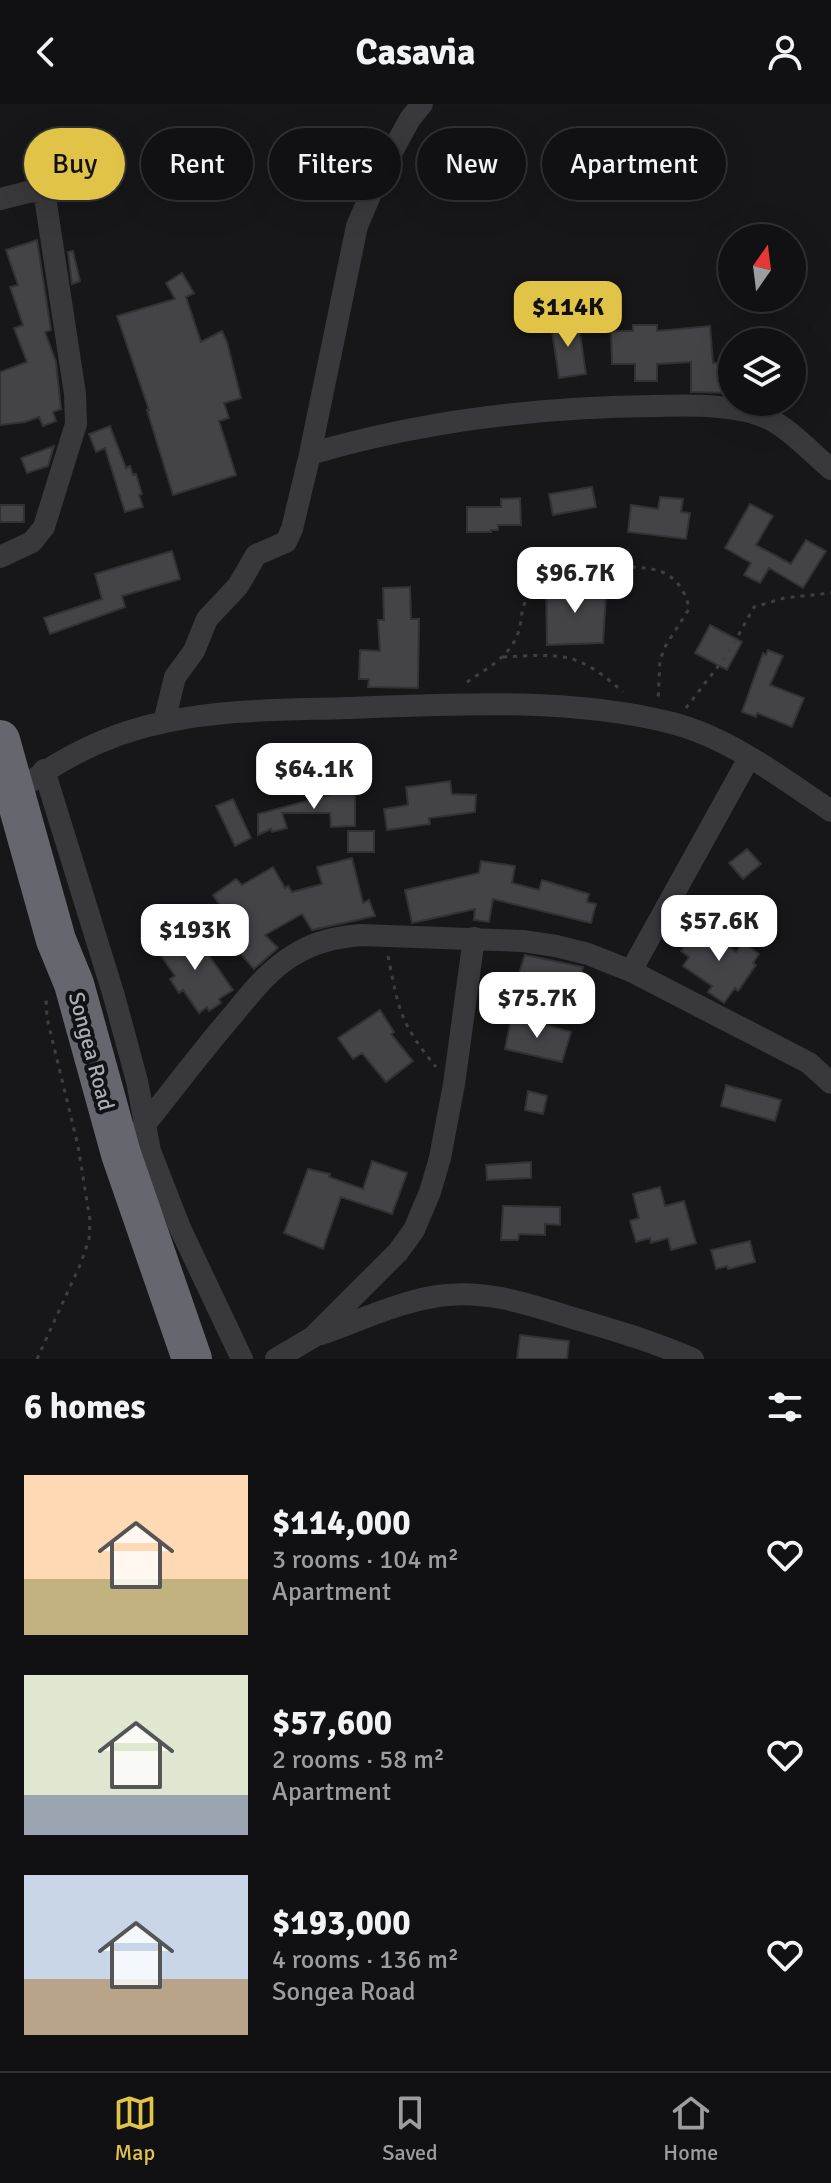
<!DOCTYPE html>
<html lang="en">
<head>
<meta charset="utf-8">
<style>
  :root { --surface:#111113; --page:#1e1f21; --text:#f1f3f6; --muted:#9c9da0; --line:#303133; --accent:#e1c347 }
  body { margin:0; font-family:Signika,sans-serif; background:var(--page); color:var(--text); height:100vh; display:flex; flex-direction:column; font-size:30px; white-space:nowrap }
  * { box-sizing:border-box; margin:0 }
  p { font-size:26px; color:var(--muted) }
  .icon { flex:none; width:44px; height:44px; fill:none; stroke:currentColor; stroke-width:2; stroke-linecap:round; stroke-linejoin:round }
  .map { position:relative; height:1255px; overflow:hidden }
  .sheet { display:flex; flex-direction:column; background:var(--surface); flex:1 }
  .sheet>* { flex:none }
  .banner { position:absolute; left:24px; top:24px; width:784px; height:72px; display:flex; gap:16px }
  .needle { width:52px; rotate:14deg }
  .controls { position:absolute; left:718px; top:120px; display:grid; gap:16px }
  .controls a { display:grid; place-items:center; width:88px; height:88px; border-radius:50%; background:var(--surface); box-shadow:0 8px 32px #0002,0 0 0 2px var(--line); font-size:40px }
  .price { position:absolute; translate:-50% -68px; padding:0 18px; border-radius:16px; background:#fff; color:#222; font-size:26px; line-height:52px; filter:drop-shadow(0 2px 4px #0008) }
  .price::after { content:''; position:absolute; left:50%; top:48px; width:24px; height:18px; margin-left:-12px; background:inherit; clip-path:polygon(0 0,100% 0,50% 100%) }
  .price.active { background:var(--accent); color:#111 }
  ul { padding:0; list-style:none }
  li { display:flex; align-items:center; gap:24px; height:200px; padding:0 24px }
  li span { display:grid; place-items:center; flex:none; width:224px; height:160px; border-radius:0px; color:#555 }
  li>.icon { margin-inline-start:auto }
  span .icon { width:96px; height:96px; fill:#fffc; stroke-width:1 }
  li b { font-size:34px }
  h2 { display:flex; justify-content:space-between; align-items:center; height:96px; padding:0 24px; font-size:34px }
  .pill { padding:0 28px; border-radius:36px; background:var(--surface); box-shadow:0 8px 32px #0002,0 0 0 2px var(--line); font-size:28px; line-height:72px }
  .pill.active { background:var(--accent); color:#111 }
  header { display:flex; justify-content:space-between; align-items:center; height:104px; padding:0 24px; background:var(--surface); font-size:36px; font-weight:700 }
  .tabs { display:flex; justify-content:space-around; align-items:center; height:112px; border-top:2px solid var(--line); background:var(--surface); font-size:22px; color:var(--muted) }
  .tabs a { display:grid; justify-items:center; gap:4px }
  .tabs .active { color:var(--accent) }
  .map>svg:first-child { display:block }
  .building { fill:#444448; stroke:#323134; stroke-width:2 }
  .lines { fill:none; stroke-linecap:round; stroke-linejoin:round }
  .path { stroke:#3e3f44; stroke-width:3; stroke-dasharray:4 6; stroke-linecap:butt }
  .street { stroke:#38383d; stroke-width:22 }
  .highway { stroke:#65666e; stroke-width:40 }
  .labels { text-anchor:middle; stroke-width:8; stroke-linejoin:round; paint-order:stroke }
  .street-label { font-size:22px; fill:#aaacb7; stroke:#121214 }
</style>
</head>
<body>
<header><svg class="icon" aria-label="back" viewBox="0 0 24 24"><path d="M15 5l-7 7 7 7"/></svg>Casavia<svg class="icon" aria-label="person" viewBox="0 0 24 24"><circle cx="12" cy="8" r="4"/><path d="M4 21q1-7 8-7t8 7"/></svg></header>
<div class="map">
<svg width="831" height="1255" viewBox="0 0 831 1255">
  <rect width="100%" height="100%" fill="#171719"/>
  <path class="building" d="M 37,136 L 51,226 L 45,228 L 56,258 L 61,305 L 53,308 L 56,317 L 43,322 L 39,313 L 25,318 L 0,321 L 0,268 L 27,258 L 14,224 L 23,221 L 10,183 L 18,181 L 6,146 Z
    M 73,147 L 80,177 L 72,180 L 68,148 Z
    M 182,169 L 194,189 L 186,193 L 201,238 L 222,227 L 227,238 L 241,294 L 224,299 L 229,314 L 219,317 L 236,371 L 173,391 L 147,306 L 149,306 L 117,212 L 175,195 L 166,179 Z
    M 578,216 L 586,270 L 559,274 L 551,220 Z
    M 633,221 L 657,221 L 657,227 L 710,222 L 713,259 L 732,258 L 732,289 L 691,288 L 691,258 L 657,260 L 657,277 L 635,277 L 635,260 L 612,260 L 611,227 L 633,227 Z
    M 110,322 L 126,364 L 130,362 L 133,371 L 136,370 L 142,390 L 139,391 L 143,403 L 125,408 L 105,344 L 96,348 L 89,330 Z
    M 54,342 L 48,362 L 27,369 L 21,354 Z
    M 592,383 L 596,403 L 553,411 L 549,390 Z
    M 660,393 L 683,395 L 681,408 L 690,409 L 686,435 L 628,428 L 631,401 L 658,405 Z
    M 520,394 L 521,421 L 498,421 L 498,426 L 491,426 L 491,428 L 467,428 L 467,403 L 501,403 L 501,395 Z
    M 750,400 L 773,412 L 756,441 L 791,460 L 806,436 L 826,447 L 803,484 L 769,464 L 760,479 L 744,471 L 751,459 L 725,444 Z
    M 0,401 L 24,401 L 24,418 L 0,418 Z
    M 172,447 L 180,475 L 122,492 L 125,503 L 50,530 L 44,514 L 102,495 L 95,470 Z
    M 546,482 L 602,483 L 602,491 L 606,491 L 603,539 L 547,541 Z
    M 410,483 L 411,515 L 419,515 L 418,584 L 368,583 L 369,575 L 359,575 L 360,546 L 380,547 L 378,516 L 384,516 L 383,484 Z
    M 710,521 L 742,538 L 727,566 L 695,549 Z
    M 768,546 L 783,552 L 770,581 L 804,594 L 792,623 L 757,609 L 756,613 L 742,608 L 763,549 L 766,551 Z
    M 259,651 L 281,651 L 281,682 L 258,681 Z
    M 450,677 L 452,690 L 476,691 L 475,708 L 429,714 L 430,720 L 387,726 L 384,705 L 408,701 L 406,683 Z
    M 355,684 L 355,722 L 331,723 L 330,709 L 282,709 L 287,724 L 272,728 L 271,725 L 258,731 L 258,710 Z
    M 233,695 L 251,734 L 235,742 L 216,702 Z
    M 348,727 L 374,727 L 374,748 L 348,748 Z
    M 747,745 L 761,760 L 743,775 L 729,759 Z
    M 352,754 L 363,799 L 369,796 L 375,812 L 312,826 L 302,810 L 265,831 L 278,844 L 254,865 L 218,824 L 231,818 L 213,791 L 236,775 L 242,781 L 273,763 L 285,784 L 288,782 L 292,788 L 322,780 L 317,763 Z
    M 481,757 L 515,762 L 512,779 L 539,786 L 542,776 L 589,790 L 587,798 L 596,800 L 591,819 L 493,795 L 489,818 L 474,816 L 475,805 L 412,819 L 405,786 L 479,769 Z
    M 699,822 L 736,848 L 743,839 L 759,850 L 753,859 L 756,861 L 738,887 L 735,884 L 724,899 L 708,888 L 712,882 L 683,862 L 689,853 L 681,847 Z
    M 192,827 L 233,886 L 219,895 L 221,899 L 209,907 L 207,903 L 199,909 L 183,886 L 179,889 L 170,875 L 175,872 L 157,846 L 176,833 L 178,837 Z
    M 525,851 L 583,863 L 576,886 L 519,869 Z
    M 380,906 L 394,928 L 391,930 L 413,957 L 386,978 L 362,949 L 353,955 L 338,934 Z
    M 511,915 L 535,918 L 571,928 L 562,958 L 505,945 Z
    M 726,981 L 781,996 L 775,1017 L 721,1002 Z
    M 528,987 L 547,992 L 543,1010 L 525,1006 Z
    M 372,1057 L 407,1069 L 392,1110 L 341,1093 L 323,1145 L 284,1129 L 308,1065 L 330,1070 L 329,1073 L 363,1085 Z
    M 531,1058 L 531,1074 L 487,1076 L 486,1061 Z
    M 660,1083 L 665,1102 L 684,1097 L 696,1139 L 671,1146 L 668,1134 L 651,1139 L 650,1134 L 636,1138 L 630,1117 L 639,1114 L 633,1090 Z
    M 503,1102 L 560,1103 L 560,1121 L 545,1120 L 545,1131 L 519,1130 L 518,1136 L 501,1136 Z
    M 750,1137 L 755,1158 L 728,1165 L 727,1162 L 716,1165 L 711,1146 Z
    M 520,1231 L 569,1237 L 567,1255 L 517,1255 Z"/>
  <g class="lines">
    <path class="path" d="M 503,553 C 562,550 577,547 623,588
      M 467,578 C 485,566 507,554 516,534 C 524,519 518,501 532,489 C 556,467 632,456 662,468 C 677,474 687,490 689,505 L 666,541 L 660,556 L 658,597
      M 686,604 L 729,548 L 754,503 L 784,494 L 831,489
      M 388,852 C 399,907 400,919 436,963
      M 37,1255 L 80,1161 L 89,1136 L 90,1116 L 78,1042 L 47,914 L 46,895"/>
    <path class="street" d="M 0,95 L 32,87 L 40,88 L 45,93 L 75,290 L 76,320 L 44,423 L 32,438 L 0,453
      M 310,350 C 421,317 539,303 655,302 C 688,301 739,300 769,315 C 790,325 813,350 831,365
      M 164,618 L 175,573 L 194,547 L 207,515 L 238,482 L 256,451 L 286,438 L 292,425 L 310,350 L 357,122 L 378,73 L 410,15 L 422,0
      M 44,666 L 114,892 L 137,977 L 150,1047 L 180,1124 L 242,1255
      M 14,690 C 58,655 110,629 165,618 C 225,605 286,606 347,604 C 450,600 571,593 672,619 C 730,634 782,674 831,707
      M 631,867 L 749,654
      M 121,1050 C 159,1005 193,957 232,912 C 251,889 270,864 297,849 C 317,837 338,833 361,831 L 523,837 L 556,842 L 588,850 L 631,867 L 809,959 L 831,979
      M 321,1230 C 359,1217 398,1198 438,1192 C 488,1184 536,1203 583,1217 C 620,1228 657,1239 693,1255
      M 276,1255 L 313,1233 L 398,1148 L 414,1126 L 430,1088 L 440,1054 L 454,980 L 474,834"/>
    <path class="highway" d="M 0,636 L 56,836 L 74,880 L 121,1050 L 192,1255"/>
  </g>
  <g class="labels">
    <g class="street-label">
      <text transform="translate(92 947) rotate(75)" y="8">Songea Road</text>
    </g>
  </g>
</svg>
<div class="controls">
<a><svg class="needle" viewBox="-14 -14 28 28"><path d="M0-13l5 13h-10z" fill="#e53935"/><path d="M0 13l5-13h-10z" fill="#9c9da0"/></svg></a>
<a><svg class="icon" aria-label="layers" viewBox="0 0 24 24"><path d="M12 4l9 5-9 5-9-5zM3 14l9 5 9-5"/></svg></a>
</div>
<b class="price active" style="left:568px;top:245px">$114K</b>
<b class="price" style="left:575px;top:511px">$96.7K</b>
<b class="price" style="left:314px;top:707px">$64.1K</b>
<b class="price" style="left:719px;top:859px">$57.6K</b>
<b class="price" style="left:195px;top:868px">$193K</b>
<b class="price" style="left:537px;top:936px">$75.7K</b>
<div class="banner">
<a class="pill active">Buy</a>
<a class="pill">Rent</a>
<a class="pill">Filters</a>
<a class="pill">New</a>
<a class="pill">Apartment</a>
</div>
</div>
<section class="sheet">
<h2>6 homes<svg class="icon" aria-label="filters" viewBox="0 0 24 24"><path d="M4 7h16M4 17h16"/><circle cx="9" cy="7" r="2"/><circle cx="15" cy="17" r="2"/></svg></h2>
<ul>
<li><span style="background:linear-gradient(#ffd9b3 65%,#c2b280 0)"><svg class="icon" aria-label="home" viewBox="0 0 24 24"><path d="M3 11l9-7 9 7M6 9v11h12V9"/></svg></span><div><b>$114,000</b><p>3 rooms · 104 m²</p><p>Apartment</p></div><svg class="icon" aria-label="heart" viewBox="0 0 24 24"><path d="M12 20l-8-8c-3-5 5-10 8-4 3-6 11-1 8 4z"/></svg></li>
<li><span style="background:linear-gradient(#dfe7d0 75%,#9aa5b1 0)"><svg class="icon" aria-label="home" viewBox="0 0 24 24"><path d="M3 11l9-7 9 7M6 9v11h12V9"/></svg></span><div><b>$57,600</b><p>2 rooms · 58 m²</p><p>Apartment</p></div><svg class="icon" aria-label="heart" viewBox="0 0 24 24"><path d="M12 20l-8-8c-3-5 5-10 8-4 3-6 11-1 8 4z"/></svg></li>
<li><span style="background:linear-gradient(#c9d6e8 65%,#b9a48a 0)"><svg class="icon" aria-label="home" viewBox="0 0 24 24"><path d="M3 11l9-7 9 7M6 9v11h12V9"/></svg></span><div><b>$193,000</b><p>4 rooms · 136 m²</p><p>Songea Road</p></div><svg class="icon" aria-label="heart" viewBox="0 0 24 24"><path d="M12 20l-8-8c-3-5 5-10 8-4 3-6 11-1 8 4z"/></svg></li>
</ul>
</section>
<nav class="tabs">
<a class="active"><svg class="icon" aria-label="map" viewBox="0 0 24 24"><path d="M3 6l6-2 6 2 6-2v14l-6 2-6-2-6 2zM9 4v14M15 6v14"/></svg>Map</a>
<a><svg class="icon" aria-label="saved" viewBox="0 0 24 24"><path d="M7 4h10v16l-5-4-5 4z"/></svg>Saved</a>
<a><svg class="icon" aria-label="home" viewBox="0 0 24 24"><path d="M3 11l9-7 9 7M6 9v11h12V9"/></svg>Home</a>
</nav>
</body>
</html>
